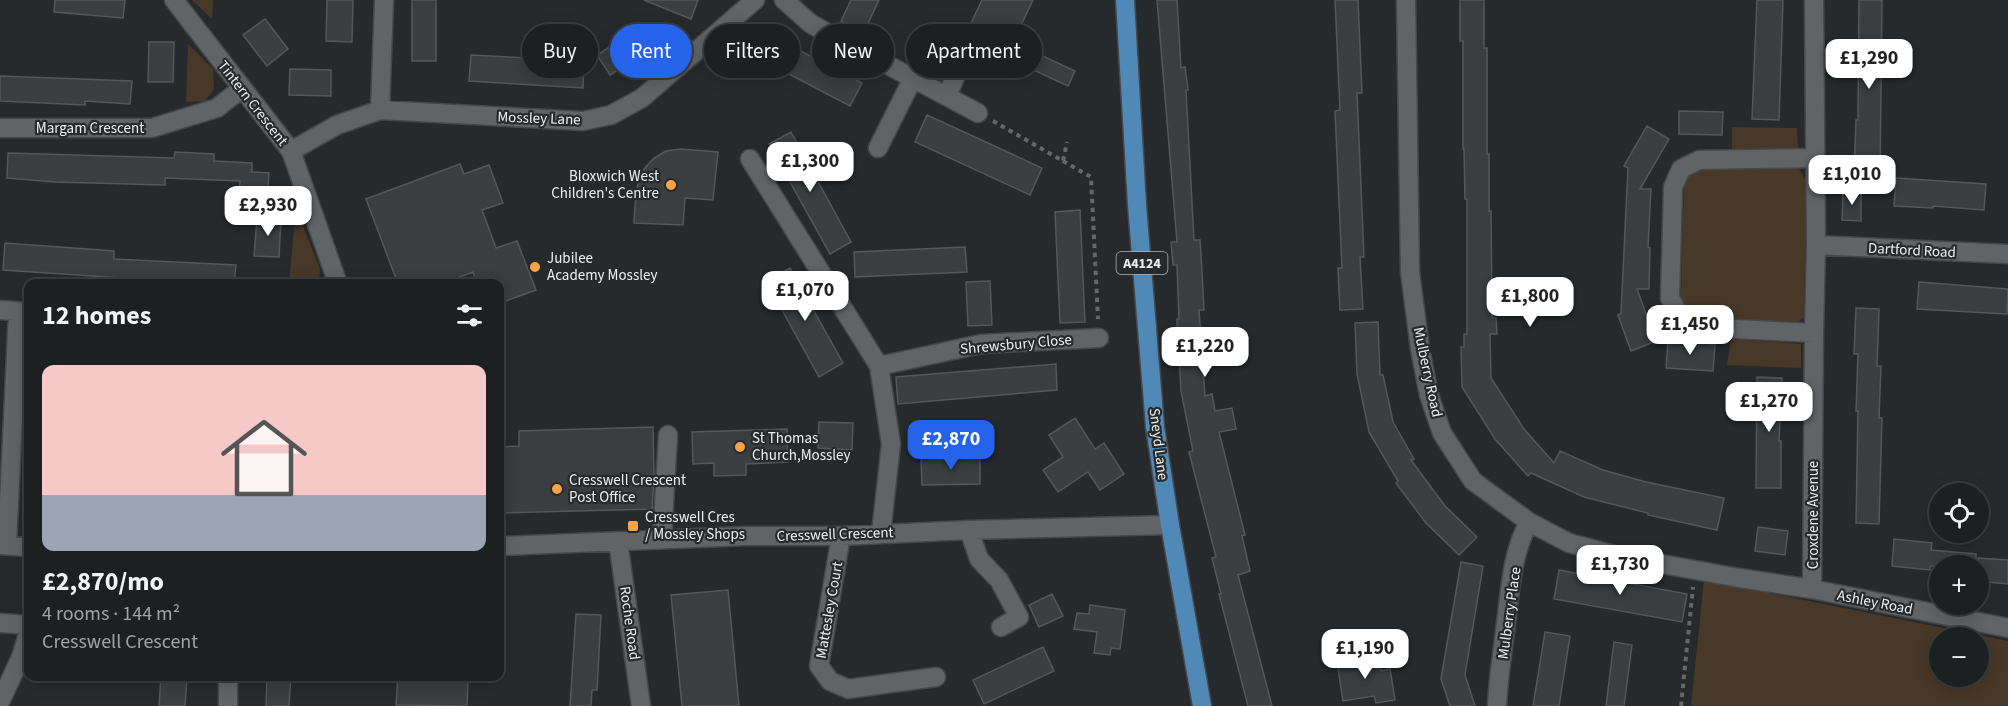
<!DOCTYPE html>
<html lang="en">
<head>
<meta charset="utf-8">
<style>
  :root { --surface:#1d2021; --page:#25282a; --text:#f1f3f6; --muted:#a0a3a5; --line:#3b3e3f; --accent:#2563eb }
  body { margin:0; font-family:"Source Sans 3",sans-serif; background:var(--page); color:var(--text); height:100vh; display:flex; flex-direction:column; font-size:22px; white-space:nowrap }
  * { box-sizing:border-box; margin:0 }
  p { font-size:20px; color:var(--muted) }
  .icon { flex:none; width:33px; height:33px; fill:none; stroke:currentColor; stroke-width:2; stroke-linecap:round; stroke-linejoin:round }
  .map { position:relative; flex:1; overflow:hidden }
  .sheet { position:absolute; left:24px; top:279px; width:480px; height:402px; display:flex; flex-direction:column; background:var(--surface); border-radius:12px; box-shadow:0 3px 15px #0003,0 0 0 2px var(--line) }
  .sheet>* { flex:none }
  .hud { position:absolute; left:522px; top:24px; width:570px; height:54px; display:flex; gap:12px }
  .buttons { position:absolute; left:1929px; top:483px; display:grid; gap:12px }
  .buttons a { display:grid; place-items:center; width:60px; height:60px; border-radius:50%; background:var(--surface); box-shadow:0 3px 15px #0003,0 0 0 2px var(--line); font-size:30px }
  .price { position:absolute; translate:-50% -51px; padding:0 14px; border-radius:12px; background:#fff; color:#222; font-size:20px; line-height:39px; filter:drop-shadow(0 2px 3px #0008) }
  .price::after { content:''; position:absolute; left:50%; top:36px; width:18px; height:14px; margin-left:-9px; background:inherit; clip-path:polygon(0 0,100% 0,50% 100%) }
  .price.active { background:var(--accent); color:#fff }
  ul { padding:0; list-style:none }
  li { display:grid; align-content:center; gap:12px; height:318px; padding:0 18px }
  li+li { border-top:2px solid var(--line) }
  li span { display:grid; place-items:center; height:186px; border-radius:12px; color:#555 }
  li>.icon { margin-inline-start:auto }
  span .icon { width:108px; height:108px; fill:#fffc; stroke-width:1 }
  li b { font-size:26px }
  h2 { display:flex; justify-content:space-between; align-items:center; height:72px; padding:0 18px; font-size:26px }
  .tag { padding:0 21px; border-radius:27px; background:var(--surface); box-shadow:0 3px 15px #0003,0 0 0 2px var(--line); font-size:21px; line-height:54px }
  .tag.active { background:var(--accent); color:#fff }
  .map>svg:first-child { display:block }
  .green { fill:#483828; fill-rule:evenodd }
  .building { fill:#3b3e40; stroke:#55575a; stroke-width:1.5 }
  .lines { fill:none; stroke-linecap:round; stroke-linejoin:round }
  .minor-casing { stroke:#45474a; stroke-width:21 }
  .major-casing { stroke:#45474a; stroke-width:21 }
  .path { stroke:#656769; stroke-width:4; stroke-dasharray:4.5 4.5; stroke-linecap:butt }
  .minor { stroke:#616467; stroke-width:18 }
  .major { stroke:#5089b7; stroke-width:18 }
  .poi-dot { fill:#f5a345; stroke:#272a2c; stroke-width:2 }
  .labels { text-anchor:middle; stroke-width:4.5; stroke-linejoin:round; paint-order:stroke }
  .shield { fill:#272a2c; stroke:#b2b4b5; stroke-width:1.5 }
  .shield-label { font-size:14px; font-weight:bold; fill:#edeff0 }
  .street-label { font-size:15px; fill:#edeff0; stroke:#272a2c }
  .poi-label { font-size:15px; fill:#edeff0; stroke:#272a2c; text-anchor:start }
</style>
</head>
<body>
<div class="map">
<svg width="2008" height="706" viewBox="0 0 2008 706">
  <rect width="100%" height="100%" fill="#272a2c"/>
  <path class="green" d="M 192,0 L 213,0 L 212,19 Z
    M 188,44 L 213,69 L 214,89 L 205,101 L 186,102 Z
    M 1732,127 L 1797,128 L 1798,150 L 1732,150 Z
    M 1797,166 L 1806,180 L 1804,317 L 1797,323 L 1693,316 L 1684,310 L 1681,297 L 1684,183 L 1690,173 L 1700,168 Z
    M 296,209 L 320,269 L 319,283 L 289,283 Z
    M 1731,339 L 1801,344 L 1801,368 L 1727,365 Z
    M 1704,580 L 2008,641 L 2008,706 L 1691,706 ZM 1940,638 L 1978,638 L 1978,676 L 1940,676 Z"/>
  <path class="building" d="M 55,0 L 125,0 L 123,18 L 54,12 Z
    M 327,0 L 353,0 L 352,42 L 326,41 Z
    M 412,0 L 436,0 L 436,61 L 412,61 Z
    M 644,0 L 698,0 L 691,19 Z
    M 851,0 L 879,0 L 864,32 L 841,21 Z
    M 982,0 L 1033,0 L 1013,42 L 1075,71 L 1068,86 L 964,38 Z
    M 1157,0 L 1177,0 L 1181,68 L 1185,67 L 1188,90 L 1186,90 L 1194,240 L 1200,240 L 1202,271 L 1204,310 L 1199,310 L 1205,396 L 1212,394 L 1215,411 L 1232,408 L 1236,429 L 1219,432 L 1245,535 L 1242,536 L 1250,571 L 1238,575 L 1272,706 L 1248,706 L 1219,594 L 1221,594 L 1212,558 L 1216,557 L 1189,452 L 1193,451 L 1181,391 L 1177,319 L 1179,319 L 1177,265 L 1173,265 L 1171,242 L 1177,242 Z
    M 1335,0 L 1358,0 L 1362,93 L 1357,93 L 1364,257 L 1360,257 L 1363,309 L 1340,310 L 1338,268 L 1342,268 L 1335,111 L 1340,110 Z
    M 1460,0 L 1484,0 L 1484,48 L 1487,48 L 1487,154 L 1489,154 L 1489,211 L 1491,211 L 1492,318 L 1496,318 L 1497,334 L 1490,334 L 1491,378 L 1524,429 L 1554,463 L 1560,451 L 1603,470 L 1646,482 L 1724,498 L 1717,530 L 1648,515 L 1648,513 L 1584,497 L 1531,473 L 1528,476 L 1495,439 L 1462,387 L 1461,347 L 1464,347 L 1464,334 L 1467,334 L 1467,199 L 1465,199 L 1464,149 L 1463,149 L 1463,41 L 1460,41 Z
    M 1757,0 L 1783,0 L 1779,120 L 1752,119 Z
    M 1859,0 L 1882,0 L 1880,177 L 1854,176 L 1856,120 L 1858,120 Z
    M 265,19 L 288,49 L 267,66 L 243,35 Z
    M 755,27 L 862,83 L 850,106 L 743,50 Z
    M 633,32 L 647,52 L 610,75 L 597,55 Z
    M 149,42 L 174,42 L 173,82 L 148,82 Z
    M 471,55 L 584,61 L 583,88 L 469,81 Z
    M 290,69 L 331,70 L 331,96 L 289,95 Z
    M 0,76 L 132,81 L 130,104 L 85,101 L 85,105 L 0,101 Z
    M 1679,111 L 1723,112 L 1722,135 L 1679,134 Z
    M 927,115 L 1042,168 L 1030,195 L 915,142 Z
    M 1647,126 L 1669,139 L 1640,189 L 1651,189 L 1648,247 L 1650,248 L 1649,289 L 1637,289 L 1656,341 L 1631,351 L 1618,315 L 1621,313 L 1628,168 L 1624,166 Z
    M 791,132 L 851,242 L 830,254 L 769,144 Z
    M 680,149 L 718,152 L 713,200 L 685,198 L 683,225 L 634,223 L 636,191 L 644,169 L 654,158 L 666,151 Z
    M 175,152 L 214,154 L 214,161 L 252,163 L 252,172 L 269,173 L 266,212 L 238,210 L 240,181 L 165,178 L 165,185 L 55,182 L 7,178 L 8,153 L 174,158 Z
    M 460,164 L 464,174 L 489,165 L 503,203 L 482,210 L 496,248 L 517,241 L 536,290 L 500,303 L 500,284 L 477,284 L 473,272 L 441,284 L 398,284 L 366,199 Z
    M 1896,178 L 1986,184 L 1984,210 L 1933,206 L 1933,208 L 1894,206 Z
    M 1843,192 L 1861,192 L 1861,221 L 1842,220 Z
    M 1080,210 L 1085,322 L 1060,323 L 1055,212 Z
    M 257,217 L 281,218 L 279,257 L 254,256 Z
    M 5,243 L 114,251 L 114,259 L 236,265 L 234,284 L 121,284 L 122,278 L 3,270 Z
    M 965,247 L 967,272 L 855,277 L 854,252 Z
    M 790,268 L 843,363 L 819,377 L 766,281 Z
    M 990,281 L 992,325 L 968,326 L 966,282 Z
    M 1919,282 L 2008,289 L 2007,314 L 1917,309 Z
    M 1856,308 L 1879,309 L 1877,366 L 1881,366 L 1879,418 L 1882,418 L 1879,524 L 1856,523 L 1858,411 L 1856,411 L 1858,354 L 1854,354 Z
    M 1378,322 L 1380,375 L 1383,375 L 1393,422 L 1414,459 L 1411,460 L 1445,506 L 1477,537 L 1459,555 L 1426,523 L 1396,483 L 1398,481 L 1369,432 L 1357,374 L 1355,323 Z
    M 1668,341 L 1715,344 L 1713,371 L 1666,368 Z
    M 1056,364 L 1057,390 L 898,404 L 896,377 Z
    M 1757,377 L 1782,378 L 1779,441 L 1781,441 L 1781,488 L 1756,488 Z
    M 1075,418 L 1095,449 L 1104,443 L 1124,474 L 1100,490 L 1088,472 L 1058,492 L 1043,470 L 1063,457 L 1049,435 Z
    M 819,422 L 853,423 L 852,450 L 818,448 Z
    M 653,427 L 654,475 L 652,509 L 500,513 L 500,447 L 519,446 L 519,431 Z
    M 787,429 L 788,462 L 746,464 L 746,475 L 714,476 L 714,463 L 693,464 L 692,432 Z
    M 980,457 L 980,484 L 922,485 L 921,458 Z
    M 1758,527 L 1788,531 L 1785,555 L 1755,551 Z
    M 1894,539 L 1932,543 L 1931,550 L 1976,554 L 1976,566 L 1930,566 L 1930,570 L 1892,566 Z
    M 1978,558 L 2008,560 L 2008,584 L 1978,581 Z
    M 1461,562 L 1483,566 L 1465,675 L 1475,706 L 1450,706 L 1441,679 Z
    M 1559,570 L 1687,594 L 1682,622 L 1554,599 Z
    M 728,590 L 739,706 L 682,706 L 671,595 Z
    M 1052,594 L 1063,616 L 1039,627 L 1029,605 Z
    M 1090,605 L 1125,610 L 1120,649 L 1111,648 L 1110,655 L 1094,653 L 1097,632 L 1074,629 L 1077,613 L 1089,614 Z
    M 576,614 L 601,615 L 597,690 L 592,690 L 591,706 L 570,706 Z
    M 1545,632 L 1570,636 L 1559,706 L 1533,706 Z
    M 1614,642 L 1632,645 L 1624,706 L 1606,706 Z
    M 1043,647 L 1054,671 L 984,704 L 973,680 Z
    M 1378,655 L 1381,671 L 1390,669 L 1395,700 L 1376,703 L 1374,696 L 1343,701 L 1337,662 Z
    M 161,676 L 187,678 L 185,706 L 159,706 Z
    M 267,676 L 291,676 L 289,706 L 266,706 Z
    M 398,676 L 468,680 L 467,706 L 396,705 Z"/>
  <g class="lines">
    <g class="minor-casing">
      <path id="minor" d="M 174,0 L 291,151 L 338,284
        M 784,0 L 811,24 L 978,113
        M 1406,0 L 1410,272 L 1420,349 L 1429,395 L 1442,433 L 1473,481 L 1529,522 L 1569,543 L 1618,556 L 1739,578 L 1812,589 L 2008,628
        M 947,96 L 959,68
        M 380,110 L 384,0
        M 0,128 L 152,128 L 217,108 L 241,89
        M 878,148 L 913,78
        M 291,151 L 337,125 L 380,110 L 583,121 L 611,115 L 642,98 L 755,0
        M 750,159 L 879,366 L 891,444 L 881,533
        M 1816,245 L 2008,254
        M 0,310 L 28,312
        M 1814,333 L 1695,327 L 1679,315 L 1670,298 L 1673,187 L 1681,169 L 1699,160 L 1814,158
        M 879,366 L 981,344 L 1099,338
        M 969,530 L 979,559 L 999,580 L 1019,617 L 1001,627
        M 841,536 L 819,666 L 830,681 L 848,689 L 936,677
        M 662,539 L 668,435
        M 618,541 L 641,706
        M 0,545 L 28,547
        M 7,545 L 18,312
        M 500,546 L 746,536 L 841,536 L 969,530 L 1170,525
        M 1812,589 L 1814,333 L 1816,245 L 1814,0
        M 0,623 L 28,625
        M 0,702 L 21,657 L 28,634
        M 228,706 L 228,676
        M 1497,706 C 1498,681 1502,656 1505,631 C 1510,595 1511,554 1529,522"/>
    </g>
    <g class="major-casing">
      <path id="major" d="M 1125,0 L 1137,205 L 1155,427 L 1170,525 L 1202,706"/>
    </g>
    <path class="path" d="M 993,121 L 1063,161 L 1067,142
      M 1063,161 L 1091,177 L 1098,319
      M 1681,706 L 1693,587"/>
    <use href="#minor" class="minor"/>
    <use href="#major" class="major"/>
  </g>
  <g class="poi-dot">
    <circle cx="671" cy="185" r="6"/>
    <circle cx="535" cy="267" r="6"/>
    <circle cx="740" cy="447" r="6"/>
    <circle cx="557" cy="489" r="6"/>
    <rect x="627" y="520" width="12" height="12" rx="3"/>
  </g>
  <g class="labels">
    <rect class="shield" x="1116.5" y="252" width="51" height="22" rx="4.5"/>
    <g class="shield-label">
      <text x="1142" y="268">A4124</text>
    </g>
    <g class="street-label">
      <text transform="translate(253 103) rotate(52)" y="5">Tintern Crescent</text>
      <text transform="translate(539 118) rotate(2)" y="5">Mossley Lane</text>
      <text x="90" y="133">Margam Crescent</text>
      <text transform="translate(1912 250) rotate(3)" y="5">Dartford Road</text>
      <text transform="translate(1016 344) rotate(-5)" y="5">Shrewsbury Close</text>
      <text transform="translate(1428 372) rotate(78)" y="5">Mulberry Road</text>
      <text transform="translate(1159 444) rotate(83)" y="5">Sneyd Lane</text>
      <text transform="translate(1813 515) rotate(-90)" y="5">Croxdene Avenue</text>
      <text transform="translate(835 534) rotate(-2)" y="5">Cresswell Crescent</text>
      <text transform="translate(1875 602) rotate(11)" y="5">Ashley Road</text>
      <text transform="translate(829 610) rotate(-80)" y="5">Mattesley Court</text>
      <text transform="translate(1509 613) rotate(-82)" y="5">Mulberry Place</text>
      <text transform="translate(630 623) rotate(82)" y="5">Roche Road</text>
    </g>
    <g class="poi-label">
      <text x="659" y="181" text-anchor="end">Bloxwich West<tspan x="659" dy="17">Children's Centre</tspan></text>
      <text x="547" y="263">Jubilee<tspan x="547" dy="17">Academy Mossley</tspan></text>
      <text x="752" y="443">St Thomas<tspan x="752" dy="17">Church,Mossley</tspan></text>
      <text x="569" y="485">Cresswell Crescent<tspan x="569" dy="17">Post Office</tspan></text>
      <text x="645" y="522">Cresswell Cres<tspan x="645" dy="17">/ Mossley Shops</tspan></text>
    </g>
  </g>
</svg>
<div class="buttons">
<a><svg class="icon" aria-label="locate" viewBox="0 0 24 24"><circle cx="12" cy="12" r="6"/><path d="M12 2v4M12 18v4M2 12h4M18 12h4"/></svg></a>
<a>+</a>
<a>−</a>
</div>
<b class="price" style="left:1869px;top:90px">£1,290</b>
<b class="price" style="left:810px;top:193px">£1,300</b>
<b class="price" style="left:1852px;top:206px">£1,010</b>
<b class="price" style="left:268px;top:237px">£2,930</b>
<b class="price" style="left:805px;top:322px">£1,070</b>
<b class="price" style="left:1530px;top:328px">£1,800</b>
<b class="price" style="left:1690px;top:356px">£1,450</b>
<b class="price" style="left:1205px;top:378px">£1,220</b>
<b class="price" style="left:1769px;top:433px">£1,270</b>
<b class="price active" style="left:951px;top:471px">£2,870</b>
<b class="price" style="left:1620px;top:596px">£1,730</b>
<b class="price" style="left:1365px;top:680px">£1,190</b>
<div class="hud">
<a class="tag">Buy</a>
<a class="tag active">Rent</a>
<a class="tag">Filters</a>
<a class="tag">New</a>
<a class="tag">Apartment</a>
</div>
<section class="sheet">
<h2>12 homes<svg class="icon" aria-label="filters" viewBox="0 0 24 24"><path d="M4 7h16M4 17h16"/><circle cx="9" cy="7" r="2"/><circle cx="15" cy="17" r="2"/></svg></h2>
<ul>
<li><span style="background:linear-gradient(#f6c9c9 70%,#9aa5b1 0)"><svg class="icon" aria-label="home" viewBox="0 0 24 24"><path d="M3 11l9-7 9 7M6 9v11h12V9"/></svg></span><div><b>£2,870/mo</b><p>4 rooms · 144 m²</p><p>Cresswell Crescent</p></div></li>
</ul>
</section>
</div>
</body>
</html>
